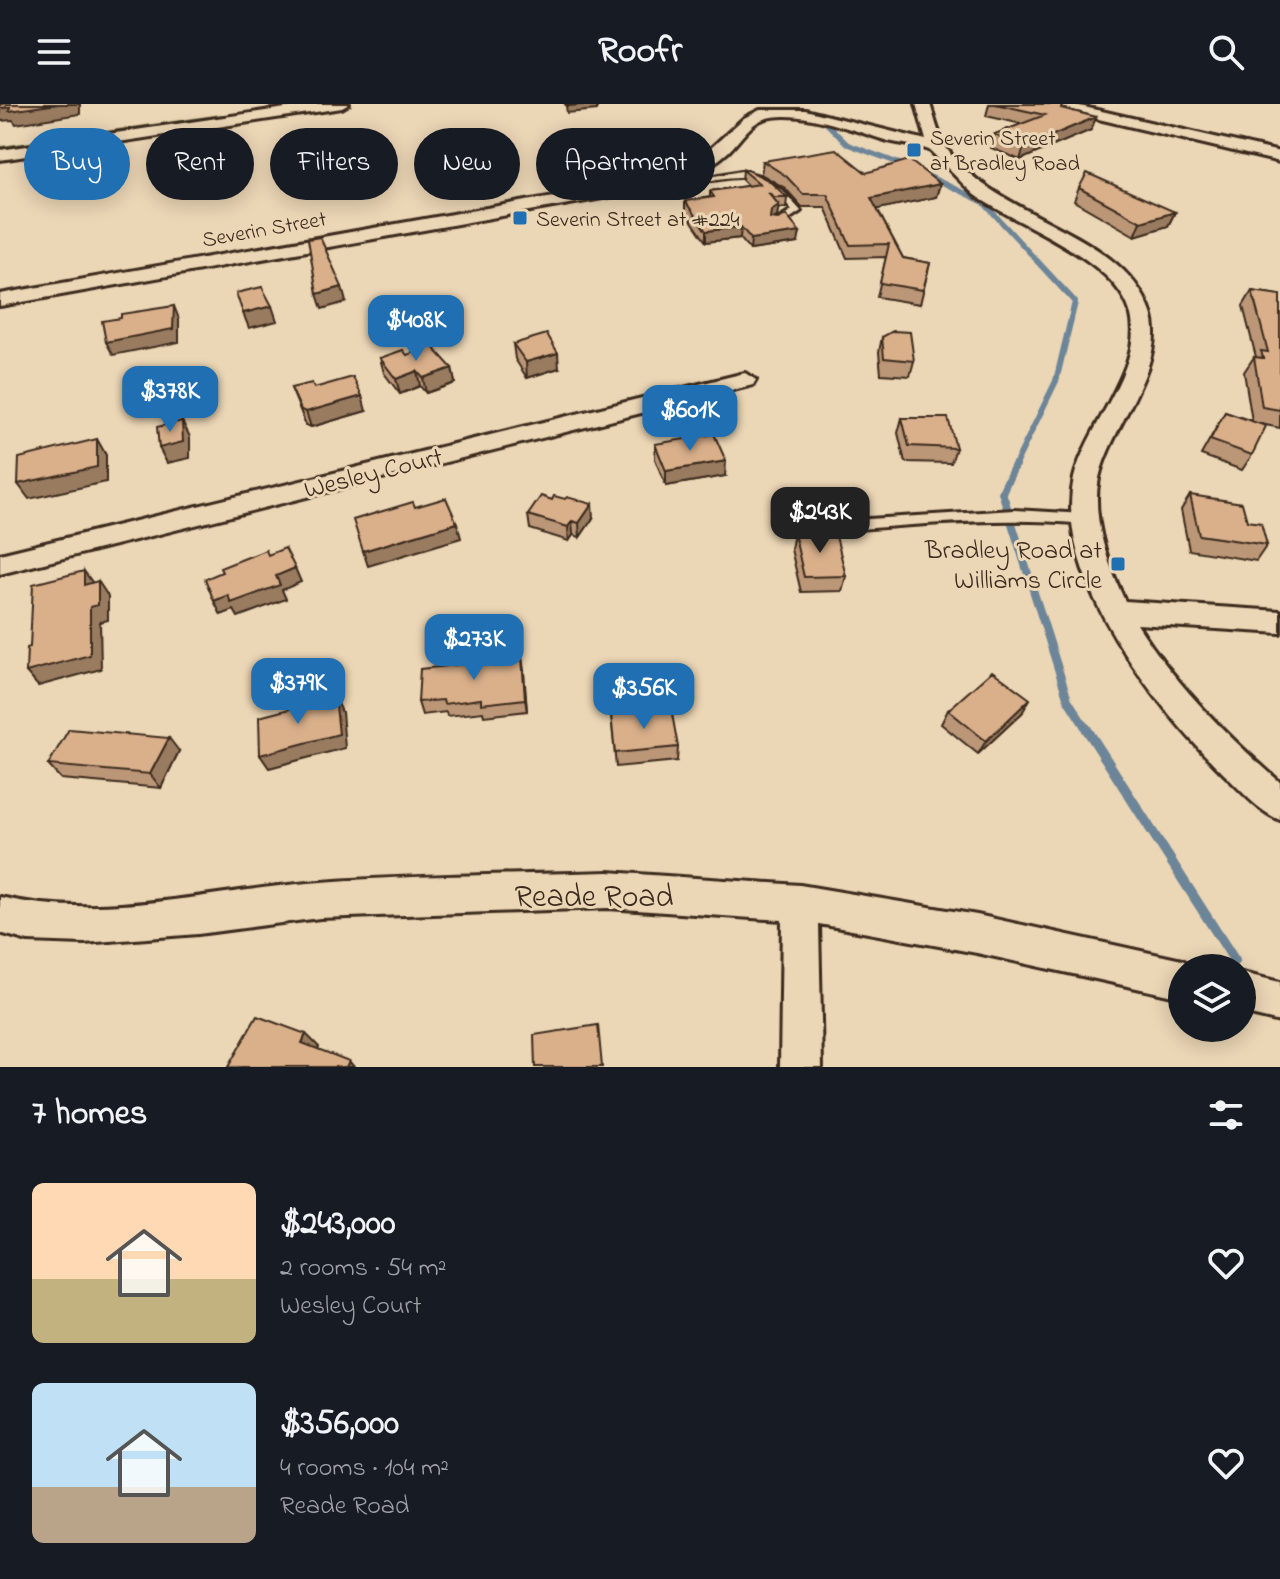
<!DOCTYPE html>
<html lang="en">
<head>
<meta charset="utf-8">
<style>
  :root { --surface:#171b24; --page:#242831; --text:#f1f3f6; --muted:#9ea1a6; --accent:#1f6fb2 }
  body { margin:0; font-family:"Indie Flower",sans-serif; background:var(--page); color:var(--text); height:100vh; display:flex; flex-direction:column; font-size:30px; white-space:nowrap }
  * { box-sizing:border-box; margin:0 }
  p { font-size:26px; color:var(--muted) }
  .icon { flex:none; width:44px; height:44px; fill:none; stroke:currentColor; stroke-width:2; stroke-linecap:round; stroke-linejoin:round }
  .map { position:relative; height:963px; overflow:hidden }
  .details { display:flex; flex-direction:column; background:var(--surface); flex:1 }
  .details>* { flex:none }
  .top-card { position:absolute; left:24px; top:24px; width:800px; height:72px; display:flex; gap:16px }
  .controls { position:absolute; left:1168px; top:850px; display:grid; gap:16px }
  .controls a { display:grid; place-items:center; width:88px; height:88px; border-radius:50%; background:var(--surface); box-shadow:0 4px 20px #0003; font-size:40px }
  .price { position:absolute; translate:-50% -68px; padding:0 18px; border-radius:16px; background:var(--accent); color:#fff; font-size:26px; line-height:52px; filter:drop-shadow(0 2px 4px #0008) }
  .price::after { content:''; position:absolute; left:50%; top:48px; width:24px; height:18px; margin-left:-12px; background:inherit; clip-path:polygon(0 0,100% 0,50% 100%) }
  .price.on { background:#222; color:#fff }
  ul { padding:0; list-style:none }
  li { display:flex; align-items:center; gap:24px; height:200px; padding:0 32px }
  li span { display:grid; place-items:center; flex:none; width:224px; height:160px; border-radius:12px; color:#555 }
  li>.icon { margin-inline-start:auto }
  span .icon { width:96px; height:96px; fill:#fffc; stroke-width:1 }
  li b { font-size:34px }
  h2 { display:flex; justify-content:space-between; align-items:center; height:96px; padding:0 32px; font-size:34px }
  .chip { padding:0 28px; border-radius:36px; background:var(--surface); box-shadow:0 4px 20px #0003; font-size:28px; line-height:72px }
  .chip.on { background:var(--accent); color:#fff }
  header { display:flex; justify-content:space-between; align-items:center; height:104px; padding:0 32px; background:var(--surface); font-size:36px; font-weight:700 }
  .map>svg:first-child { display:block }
  .green { fill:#cedf93; stroke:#848458; stroke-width:2 }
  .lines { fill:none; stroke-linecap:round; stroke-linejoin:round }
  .stream-far3 { stroke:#6d8598; stroke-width:5 }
  .stream-far2 { stroke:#6d8598; stroke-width:6 }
  .stream-far1 { stroke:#6d8598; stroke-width:8 }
  .stream { stroke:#6d8598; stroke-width:10 }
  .lane-casing { stroke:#3b2a1e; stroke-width:6 }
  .street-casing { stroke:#3b2a1e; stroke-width:6 }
  .lane { fill:#ebd6b5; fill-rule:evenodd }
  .street { fill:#ebd6b5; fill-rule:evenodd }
  .wall { fill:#bb9778; stroke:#3b2a1e; stroke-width:2 }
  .shaded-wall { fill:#997b61; stroke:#3b2a1e; stroke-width:2 }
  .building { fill:#dab08b; stroke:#3b2a1e; stroke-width:2 }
  .poi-dot { fill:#1f6fb2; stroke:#ebd6b5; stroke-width:3 }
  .labels { text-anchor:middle; stroke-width:6; stroke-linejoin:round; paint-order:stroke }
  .far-poi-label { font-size:22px; fill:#3b2a1e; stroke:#ebd6b5; text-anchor:start }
  .far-street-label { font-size:22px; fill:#3b2a1e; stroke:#ebd6b5 }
  .street-label { font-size:26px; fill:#3b2a1e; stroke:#ebd6b5 }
  .poi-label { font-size:26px; fill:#3b2a1e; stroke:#ebd6b5; text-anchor:end }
  .near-street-label { font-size:32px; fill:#3b2a1e; stroke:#ebd6b5 }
</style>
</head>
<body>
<header><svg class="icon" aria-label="menu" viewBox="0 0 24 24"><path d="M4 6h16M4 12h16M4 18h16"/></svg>Roofr<svg class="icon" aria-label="search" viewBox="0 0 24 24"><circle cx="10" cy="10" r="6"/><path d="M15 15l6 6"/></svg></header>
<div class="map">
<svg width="1280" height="963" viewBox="0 0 1280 963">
  <rect width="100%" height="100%" fill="#ebd6b5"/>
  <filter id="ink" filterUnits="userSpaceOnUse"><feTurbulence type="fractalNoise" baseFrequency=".0125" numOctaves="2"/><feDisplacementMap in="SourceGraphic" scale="16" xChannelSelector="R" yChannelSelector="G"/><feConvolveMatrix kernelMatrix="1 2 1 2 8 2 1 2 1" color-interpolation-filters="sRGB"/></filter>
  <g filter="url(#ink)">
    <path class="green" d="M 221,11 L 231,11 L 0,48 L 0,43 Z"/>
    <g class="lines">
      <path class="stream-far3" d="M 819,12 L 847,40 L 906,62
        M 922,69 L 983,98 L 1039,159"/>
      <path class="stream-far2" d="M 1014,363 L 1056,277 L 1075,198 L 1037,157"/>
      <path class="stream-far1" d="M 1015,361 L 1002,388 L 1068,596 L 1087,626"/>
      <path class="stream" d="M 1086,624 L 1235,857"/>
      <g class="lane-casing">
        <path id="lane" d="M 687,65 L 709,73 L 741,67 L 759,72 L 783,87 L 801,107 L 777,123 L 771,123 L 771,119 L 792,106 C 781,92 759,72 740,73 C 714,73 711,82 684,70 L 683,68 Z
          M 1014,406 L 1085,410 L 1092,415 L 1085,420 C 991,411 898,423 804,429 L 797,424 L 804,419 Z"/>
      </g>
      <g class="street-casing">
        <path id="street" d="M 312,0 L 349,0 L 342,4 L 0,56 L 0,46 Z
          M 916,0 L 930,0 C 935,15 938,32 947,45 C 996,115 1123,126 1151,209 C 1168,260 1110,324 1099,374 C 1091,414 1108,461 1125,497 L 1280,507 L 1280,529 L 1137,520 C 1176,581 1226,631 1280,678 L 1280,716 C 1258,707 1241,686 1224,670 C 1158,605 1052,473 1074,374 C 1086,323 1144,263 1131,211 C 1117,155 1021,123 976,92 C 966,84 933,48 929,46 C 916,41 901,40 888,37 C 854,27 798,4 764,15 C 749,20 739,38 728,48 C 707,67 680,78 653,85 L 0,202 L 0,190 L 650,75 L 701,53 L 744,14 L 760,6 L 805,6 L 926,36 Z
          M 1045,0 L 1071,0 L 1280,48 L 1280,58 L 1052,4 Z
          M 745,269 L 756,276 L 753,281 L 0,470 L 0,450 Z
          M 608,768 L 800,781 L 977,811 L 1182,856 L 1197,864 L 1182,864 L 1182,894 L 977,849 L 819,820 L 822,963 L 780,963 L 782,816 L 608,804 L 320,814 L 198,830 L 84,839 L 28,837 L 0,829 L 0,793 C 105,818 216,785 321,778 C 416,771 513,771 608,768 Z
          M 1242,869 L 1280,878 L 1280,918 L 1242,909 Z"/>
      </g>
      <use href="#lane" class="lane"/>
      <use href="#street" class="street"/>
    </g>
    <path class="wall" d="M 989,0 L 1062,0 L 1061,4 L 1096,13 L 1091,26 L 1020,56 L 991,44 L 995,30 L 1022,20 L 986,12 Z
      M 763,57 L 866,69 L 940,80 L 936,93 L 877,105 L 903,154 L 930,159 L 920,200 L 877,193 L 886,153 L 847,154 L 825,103 L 802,103 L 785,84 L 761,70 Z
      M 743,66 L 787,93 L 786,103 L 778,104 L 777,112 L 773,115 L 798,139 L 750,146 L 740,134 L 706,138 L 685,107 L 685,97 L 710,93 L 710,87 L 748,82 L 742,76 Z
      M 1079,84 L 1175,108 L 1168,122 L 1135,132 L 1074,97 Z
      M 1252,187 L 1280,191 L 1280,324 L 1256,319 L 1252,351 L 1242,366 L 1201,351 L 1225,308 L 1252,317 L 1244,268 L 1254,253 L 1256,253 L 1243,202 Z
      M 882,233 L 914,257 L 910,272 L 881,270 L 879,248 Z
      M 513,240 L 559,264 L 527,274 L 515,255 Z
      M 380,254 L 452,264 L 455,279 L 426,289 L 420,282 L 400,290 L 384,269 Z
      M 291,284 L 314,284 L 366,307 L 311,323 L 306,321 Z
      M 902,314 L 956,344 L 951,359 L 905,358 L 898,329 Z
      M 655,340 L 725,372 L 666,382 L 655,355 Z
      M 1190,391 L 1247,417 L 1267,441 L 1256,457 L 1189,446 L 1181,406 Z
      M 528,411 L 593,414 L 580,433 L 573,431 L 569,437 L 530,425 Z
      M 794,429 L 846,472 L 842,487 L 801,488 L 791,445 Z
      M 522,554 L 527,607 L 484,612 L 483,608 L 447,612 L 446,608 L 422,611 L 418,598 Z
      M 948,606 L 1022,609 L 978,650 L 941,620 Z
      M 611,610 L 678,643 L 677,657 L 616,663 Z
      M 179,647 L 161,684 L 61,675 L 48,661 Z"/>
    <path class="shaded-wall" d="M 58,0 L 80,0 L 80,10 L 16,20 L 13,16 L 0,17 L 0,4 Z
      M 597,0 L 597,6 L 567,9 L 566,2 Z
      M 1096,13 L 1091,26 L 1020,56 L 1024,43 Z
      M 940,80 L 936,93 L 869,107 L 871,94 Z
      M 779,101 L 777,112 L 769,116 L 771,106 Z
      M 1175,108 L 1168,122 L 1135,132 L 1141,118 Z
      M 741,123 L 740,134 L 706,138 L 706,127 Z
      M 800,128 L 798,139 L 750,146 L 751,135 Z
      M 342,183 L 346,198 L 322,205 L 317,190 Z
      M 174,202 L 179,215 L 179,238 L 113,251 L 106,238 Z
      M 272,202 L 277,217 L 249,224 L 243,209 Z
      M 558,249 L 559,264 L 527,274 L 526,258 Z
      M 452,264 L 455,279 L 426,289 L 423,274 Z
      M 417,267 L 420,282 L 400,290 L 396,275 Z
      M 362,292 L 366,307 L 311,323 L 306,308 Z
      M 182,317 L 190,333 L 190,354 L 167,359 L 159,344 Z
      M 97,335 L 106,351 L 106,378 L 29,395 L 18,380 Z
      M 726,357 L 725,372 L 666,382 L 666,367 Z
      M 592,400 L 593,414 L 580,433 L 579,419 Z
      M 572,417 L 573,431 L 569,437 L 568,423 Z
      M 457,419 L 461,434 L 368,462 L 363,447 Z
      M 295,464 L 301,478 L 282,486 L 286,495 L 238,513 L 234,506 L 221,511 L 214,497 Z
      M 84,467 L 95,482 L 84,481 Z
      M 98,477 L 108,492 L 108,516 L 100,518 L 101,565 L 38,582 L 26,568 L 90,503 Z
      M 522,554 L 524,566 L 527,607 L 525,595 Z
      M 335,593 L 342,608 L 345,644 L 269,664 L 260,651 Z
      M 1030,595 L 1022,609 L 978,650 L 986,637 Z
      M 169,634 L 179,647 L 161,684 L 150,670 Z
      M 306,930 L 319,943 L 315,952 L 302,939 Z
      M 349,957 L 354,963 L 346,963 Z"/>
    <path class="building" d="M 0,0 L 58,0 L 9,7 L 10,3 L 0,4 Z
      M 565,0 L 591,0 L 566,2 Z
      M 995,0 L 1062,0 L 1061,4 L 1096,13 L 1024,43 L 995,30 L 1045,11 Z
      M 836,45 L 866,69 L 909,56 L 940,80 L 871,94 L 903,154 L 930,159 L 923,186 L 880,179 L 889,140 L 850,141 L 827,90 L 803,90 L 786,72 L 763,57 Z
      M 743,66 L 748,66 L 768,76 L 787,93 L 774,93 L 768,88 L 779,101 L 771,106 L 770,114 L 778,115 L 786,111 L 800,128 L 751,135 L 741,123 L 706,127 L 685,97 L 714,93 L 710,87 L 760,80 Z
      M 1087,69 L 1175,108 L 1141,118 L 1079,84 Z
      M 320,133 L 342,183 L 317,190 L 308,135 Z
      M 262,183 L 272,202 L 243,209 L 236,189 Z
      M 1252,187 L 1280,191 L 1280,306 L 1262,303 L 1254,253 L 1263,254 L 1261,247 L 1268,248 Z
      M 174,202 L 173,225 L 106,238 L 102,217 L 121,214 L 121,210 Z
      M 893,227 L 910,228 L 914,257 L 884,254 L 882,233 Z
      M 547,230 L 558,249 L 526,258 L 513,240 Z
      M 432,242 L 452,264 L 423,274 L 417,267 L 396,275 L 380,254 L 403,246 L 407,251 Z
      M 353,273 L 362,292 L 306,308 L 301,306 L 291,284 L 312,279 L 314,284 Z
      M 1225,308 L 1266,322 L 1252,351 L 1210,336 Z
      M 902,314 L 948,314 L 956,344 L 909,342 Z
      M 182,317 L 183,338 L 159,344 L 157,323 Z
      M 714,330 L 726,357 L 666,367 L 655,340 Z
      M 97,335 L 97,363 L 18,380 L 19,354 Z
      M 1190,391 L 1242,399 L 1247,417 L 1261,419 L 1267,441 L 1199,431 Z
      M 541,392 L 552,396 L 554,392 L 565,395 L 567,393 L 592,400 L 579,419 L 572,417 L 568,423 L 528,411 Z
      M 446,394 L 457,419 L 363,447 L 353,416 L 413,398 L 415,403 Z
      M 835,428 L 846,472 L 804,473 L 794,429 Z
      M 285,444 L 295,464 L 276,472 L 280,481 L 231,499 L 228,491 L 214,497 L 205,475 L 222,468 L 220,464 L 266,446 L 268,451 Z
      M 84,467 L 84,481 L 98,477 L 98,501 L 90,503 L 90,551 L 26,568 L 27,544 L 30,543 L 33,480 Z
      M 522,554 L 525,595 L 481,600 L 481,595 L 444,600 L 443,596 L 418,598 L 420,565 Z
      M 992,567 L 1030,595 L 986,637 L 948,606 Z
      M 335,593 L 339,630 L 260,651 L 259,613 Z
      M 671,604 L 678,643 L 615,649 L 611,610 Z
      M 69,625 L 169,634 L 150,670 L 48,661 Z
      M 257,912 L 306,930 L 302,939 L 349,957 L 346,963 L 228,963 Z
      M 598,921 L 602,963 L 535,963 L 534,931 Z"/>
  </g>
  <g class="poi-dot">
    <rect x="906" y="38" width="16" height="16" rx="4"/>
    <rect x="512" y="106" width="16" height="16" rx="4"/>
    <rect x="1110" y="452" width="16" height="16" rx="4"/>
  </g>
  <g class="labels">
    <g class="far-poi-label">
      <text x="930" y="41">Severin Street<tspan x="930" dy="25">at Bradley Road</tspan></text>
      <text x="536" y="122">Severin Street at #224</text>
    </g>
    <g class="far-street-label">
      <text transform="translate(264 124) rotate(-10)" y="8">Severin Street</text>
    </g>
    <g class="street-label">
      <text transform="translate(373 368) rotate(-14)" y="9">Wesley Court</text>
    </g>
    <g class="poi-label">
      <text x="1102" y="454">Bradley Road at<tspan x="1102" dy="30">Williams Circle</tspan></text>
    </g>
    <g class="near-street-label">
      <text x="594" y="802">Reade Road</text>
    </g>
  </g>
</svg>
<div class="controls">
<a><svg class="icon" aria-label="layers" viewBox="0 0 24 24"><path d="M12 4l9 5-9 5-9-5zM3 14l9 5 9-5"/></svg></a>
</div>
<b class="price" style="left:416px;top:259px">$408K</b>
<b class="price" style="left:170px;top:330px">$378K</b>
<b class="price" style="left:690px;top:349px">$601K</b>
<b class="price on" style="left:820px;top:451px">$243K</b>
<b class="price" style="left:474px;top:578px">$273K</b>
<b class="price" style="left:298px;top:622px">$379K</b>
<b class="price" style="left:644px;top:627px">$356K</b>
<div class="top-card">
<a class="chip on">Buy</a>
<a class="chip">Rent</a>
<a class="chip">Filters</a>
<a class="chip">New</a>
<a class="chip">Apartment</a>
</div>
</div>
<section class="details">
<h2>7 homes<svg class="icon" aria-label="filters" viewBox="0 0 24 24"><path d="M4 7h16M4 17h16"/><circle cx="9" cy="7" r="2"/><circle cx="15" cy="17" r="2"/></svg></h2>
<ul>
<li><span style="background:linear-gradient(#ffd9b3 60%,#c2b280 0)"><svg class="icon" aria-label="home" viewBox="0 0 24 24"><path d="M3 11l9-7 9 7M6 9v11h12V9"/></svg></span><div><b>$243,000</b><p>2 rooms · 54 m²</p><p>Wesley Court</p></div><svg class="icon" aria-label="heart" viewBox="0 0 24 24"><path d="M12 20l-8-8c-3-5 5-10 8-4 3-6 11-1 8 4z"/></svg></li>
<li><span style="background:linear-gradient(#bfe0f5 65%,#b9a48a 0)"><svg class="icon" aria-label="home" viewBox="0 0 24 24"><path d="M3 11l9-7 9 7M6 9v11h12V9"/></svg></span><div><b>$356,000</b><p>4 rooms · 104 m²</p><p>Reade Road</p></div><svg class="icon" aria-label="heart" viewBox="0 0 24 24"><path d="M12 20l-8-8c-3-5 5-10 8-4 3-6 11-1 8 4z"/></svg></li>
</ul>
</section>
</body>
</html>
